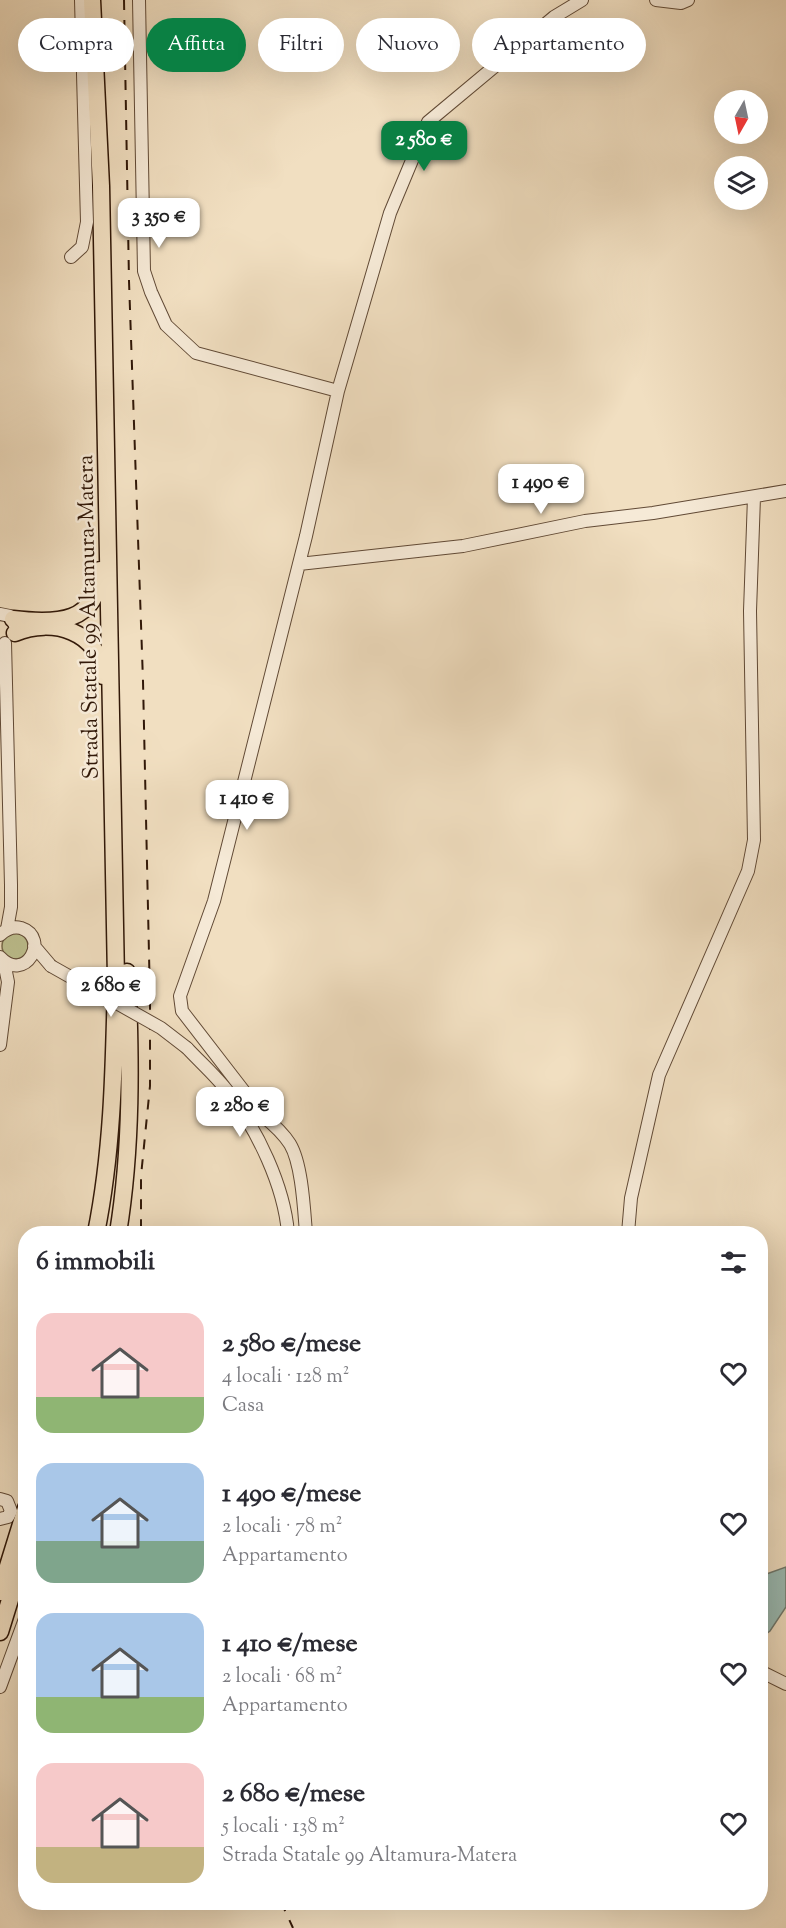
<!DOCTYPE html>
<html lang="it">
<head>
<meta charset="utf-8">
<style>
  :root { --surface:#fff; --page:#f7f7f7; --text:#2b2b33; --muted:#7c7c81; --accent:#0b8043 }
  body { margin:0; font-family:"Sorts Mill Goudy",serif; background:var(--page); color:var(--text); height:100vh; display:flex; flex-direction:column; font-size:22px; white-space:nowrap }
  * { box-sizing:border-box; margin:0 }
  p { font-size:20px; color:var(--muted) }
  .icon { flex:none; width:33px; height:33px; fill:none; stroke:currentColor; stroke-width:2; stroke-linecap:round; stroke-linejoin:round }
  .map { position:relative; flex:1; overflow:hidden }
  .panel { position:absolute; left:18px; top:1226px; width:750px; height:684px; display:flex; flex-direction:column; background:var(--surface); border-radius:24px; box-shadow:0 6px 24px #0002 }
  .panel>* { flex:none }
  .hud { position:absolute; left:18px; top:18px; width:750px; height:54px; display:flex; gap:12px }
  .needle { width:39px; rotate:189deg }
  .buttons { position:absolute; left:714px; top:90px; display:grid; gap:12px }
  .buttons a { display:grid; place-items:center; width:54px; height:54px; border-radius:50%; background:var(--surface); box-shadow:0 6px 24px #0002; font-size:30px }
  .price { position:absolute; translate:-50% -51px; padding:0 14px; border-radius:12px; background:#fff; color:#222; font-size:20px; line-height:39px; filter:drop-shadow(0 2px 3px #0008) }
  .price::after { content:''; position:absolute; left:50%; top:36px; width:18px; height:14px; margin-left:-9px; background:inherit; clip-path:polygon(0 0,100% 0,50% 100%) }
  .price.current { background:var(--accent); color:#fff }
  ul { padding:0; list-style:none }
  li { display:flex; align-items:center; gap:18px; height:150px; padding:0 18px }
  li span { display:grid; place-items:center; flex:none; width:168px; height:120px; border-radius:18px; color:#555 }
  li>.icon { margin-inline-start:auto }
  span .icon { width:72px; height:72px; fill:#fffc; stroke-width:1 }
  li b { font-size:26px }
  h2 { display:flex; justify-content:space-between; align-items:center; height:72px; padding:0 18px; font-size:26px }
  .pill { padding:0 21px; border-radius:27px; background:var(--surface); box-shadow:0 6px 24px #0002; font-size:21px; line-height:54px }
  .pill.current { background:var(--accent); color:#fff }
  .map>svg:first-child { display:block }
  .green { fill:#bec190; stroke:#786c4c; stroke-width:1.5 }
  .water { fill:#9bbcb4; stroke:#717a6f; stroke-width:1.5 }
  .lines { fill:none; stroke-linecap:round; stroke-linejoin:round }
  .minor-casing { stroke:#614a36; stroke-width:14 }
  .highway-casing { stroke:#311808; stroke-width:19 }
  .minor { stroke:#f6ead7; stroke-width:12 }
  .highway { stroke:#f1dfc1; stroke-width:16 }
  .rail { stroke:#311808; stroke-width:2; stroke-dasharray:10 10; stroke-linecap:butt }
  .minor-bridge-casing { stroke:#614a36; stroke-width:14; stroke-linecap:butt }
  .minor-bridge { stroke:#f6ead7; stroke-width:12 }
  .labels { text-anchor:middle; stroke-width:5; stroke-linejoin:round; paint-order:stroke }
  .street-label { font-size:22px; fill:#311808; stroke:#f6ead7 }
</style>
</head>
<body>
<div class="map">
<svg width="786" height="1928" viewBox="0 0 786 1928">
  <rect width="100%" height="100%" fill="#f1dfc1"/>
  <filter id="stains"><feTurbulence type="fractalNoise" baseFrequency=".00333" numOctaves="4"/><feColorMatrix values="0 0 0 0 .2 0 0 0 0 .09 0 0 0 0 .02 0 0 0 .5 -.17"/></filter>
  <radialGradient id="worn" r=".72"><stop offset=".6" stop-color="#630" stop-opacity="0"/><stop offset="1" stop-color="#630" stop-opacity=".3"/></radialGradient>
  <path class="green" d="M2 946a13 13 0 1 1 26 0a13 13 0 1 1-26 0Z"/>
  <path class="water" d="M 786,1567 L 786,1607 L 770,1631 L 766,1634 L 761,1633 L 761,1576 Z"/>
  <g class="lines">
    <g class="minor-casing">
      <path id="minor" d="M 139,0 L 144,271 L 151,292 L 166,325 L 196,353 L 338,391
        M 656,0 L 681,3 L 688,0
        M 71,257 L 82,247 L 87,222 L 81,0
        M 299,564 L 463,546 L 585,521 L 653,513 L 786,491
        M 0,614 L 10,616 L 16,627
        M 5,643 L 11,885 L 11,907 L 7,929
        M 0,935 C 6,929 13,926 21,928 C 51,938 25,984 0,957
        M 34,946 L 51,966
        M 0,1045 L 8,982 L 4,962
        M 187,1048 C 201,1063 217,1077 229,1093 C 257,1130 284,1185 288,1233
        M 306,1233 C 304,1209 302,1164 290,1144 C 283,1133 273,1124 263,1116 L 182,1011 L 180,996 L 214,901 L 306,536 L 338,391 L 390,213 L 428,122 L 554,17 L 582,0
        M 628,1233 L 631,1198 L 659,1075 L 748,871 L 754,840 L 750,611 L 754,497
        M 0,1499 L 7,1501 L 11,1511 L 8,1517 L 0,1519
        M 760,1671 L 786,1684
        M 0,1687 L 26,1616"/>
    </g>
    <g class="highway-casing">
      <path id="highway" d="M 92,0 L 101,186 L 116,979 C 114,1064 113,1149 96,1233
        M 13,619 C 56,624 98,624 100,570
        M 15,633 C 52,617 100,631 103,676
        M 118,1233 C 132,1147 131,1059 127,972
        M 0,1592 L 26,1508
        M 0,1632 L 26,1548"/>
    </g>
    <use href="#minor" class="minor"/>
    <use href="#highway" class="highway"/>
    <path class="rail" d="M 124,0 L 129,281 L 143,681 L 150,1000 L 150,1086 L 141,1176 L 141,1233
      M 281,1902 L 293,1928"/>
    <g class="minor-bridge-casing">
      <path id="minor-bridge" d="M 51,966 L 161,1028 L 187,1048"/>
    </g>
    <use href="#minor-bridge" class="minor-bridge"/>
  </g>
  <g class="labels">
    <g class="street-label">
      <text transform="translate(87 617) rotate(-91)" y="8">Strada Statale 99 Altamura-Matera</text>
    </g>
  </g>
  <rect width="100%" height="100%" filter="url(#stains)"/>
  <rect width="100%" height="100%" fill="url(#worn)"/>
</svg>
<div class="buttons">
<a><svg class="needle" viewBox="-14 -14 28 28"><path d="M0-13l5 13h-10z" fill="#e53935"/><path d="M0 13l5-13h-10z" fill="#7c7c81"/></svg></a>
<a><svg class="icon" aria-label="layers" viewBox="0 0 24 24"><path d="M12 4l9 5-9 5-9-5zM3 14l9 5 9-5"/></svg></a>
</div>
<b class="price current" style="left:424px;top:172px">2 580 €</b>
<b class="price" style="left:159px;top:249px">3 350 €</b>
<b class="price" style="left:541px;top:515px">1 490 €</b>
<b class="price" style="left:247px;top:831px">1 410 €</b>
<b class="price" style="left:111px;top:1018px">2 680 €</b>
<b class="price" style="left:240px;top:1138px">2 280 €</b>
<div class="hud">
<a class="pill">Compra</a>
<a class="pill current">Affitta</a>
<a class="pill">Filtri</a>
<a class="pill">Nuovo</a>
<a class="pill">Appartamento</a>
</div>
<section class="panel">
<h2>6 immobili<svg class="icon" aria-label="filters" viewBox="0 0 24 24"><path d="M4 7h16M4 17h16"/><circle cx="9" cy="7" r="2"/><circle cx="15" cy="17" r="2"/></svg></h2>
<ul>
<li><span style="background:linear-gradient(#f6c9c9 70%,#8fb573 0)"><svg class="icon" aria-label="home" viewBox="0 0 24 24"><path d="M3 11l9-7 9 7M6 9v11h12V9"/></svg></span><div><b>2 580 €/mese</b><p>4 locali · 128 m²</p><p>Casa</p></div><svg class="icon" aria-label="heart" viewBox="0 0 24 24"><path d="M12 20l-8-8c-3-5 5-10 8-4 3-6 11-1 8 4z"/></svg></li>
<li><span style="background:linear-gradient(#a9c7e8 65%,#7fa58c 0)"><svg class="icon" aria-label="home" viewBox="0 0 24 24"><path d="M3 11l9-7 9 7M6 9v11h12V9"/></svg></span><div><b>1 490 €/mese</b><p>2 locali · 78 m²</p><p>Appartamento</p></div><svg class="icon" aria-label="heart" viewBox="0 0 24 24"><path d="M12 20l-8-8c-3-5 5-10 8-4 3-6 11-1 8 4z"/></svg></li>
<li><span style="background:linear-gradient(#a9c7e8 70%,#8fb573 0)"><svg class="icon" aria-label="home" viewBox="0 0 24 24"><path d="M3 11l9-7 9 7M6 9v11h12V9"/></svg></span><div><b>1 410 €/mese</b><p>2 locali · 68 m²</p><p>Appartamento</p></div><svg class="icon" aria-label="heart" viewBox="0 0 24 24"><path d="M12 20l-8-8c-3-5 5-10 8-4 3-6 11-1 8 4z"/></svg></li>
<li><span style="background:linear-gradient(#f6c9c9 70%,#c2b280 0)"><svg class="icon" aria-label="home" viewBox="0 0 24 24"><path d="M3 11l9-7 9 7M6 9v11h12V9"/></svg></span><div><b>2 680 €/mese</b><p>5 locali · 138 m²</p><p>Strada Statale 99 Altamura-Matera</p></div><svg class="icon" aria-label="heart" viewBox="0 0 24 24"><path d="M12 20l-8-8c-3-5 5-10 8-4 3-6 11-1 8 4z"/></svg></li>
</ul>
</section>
</div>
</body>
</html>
